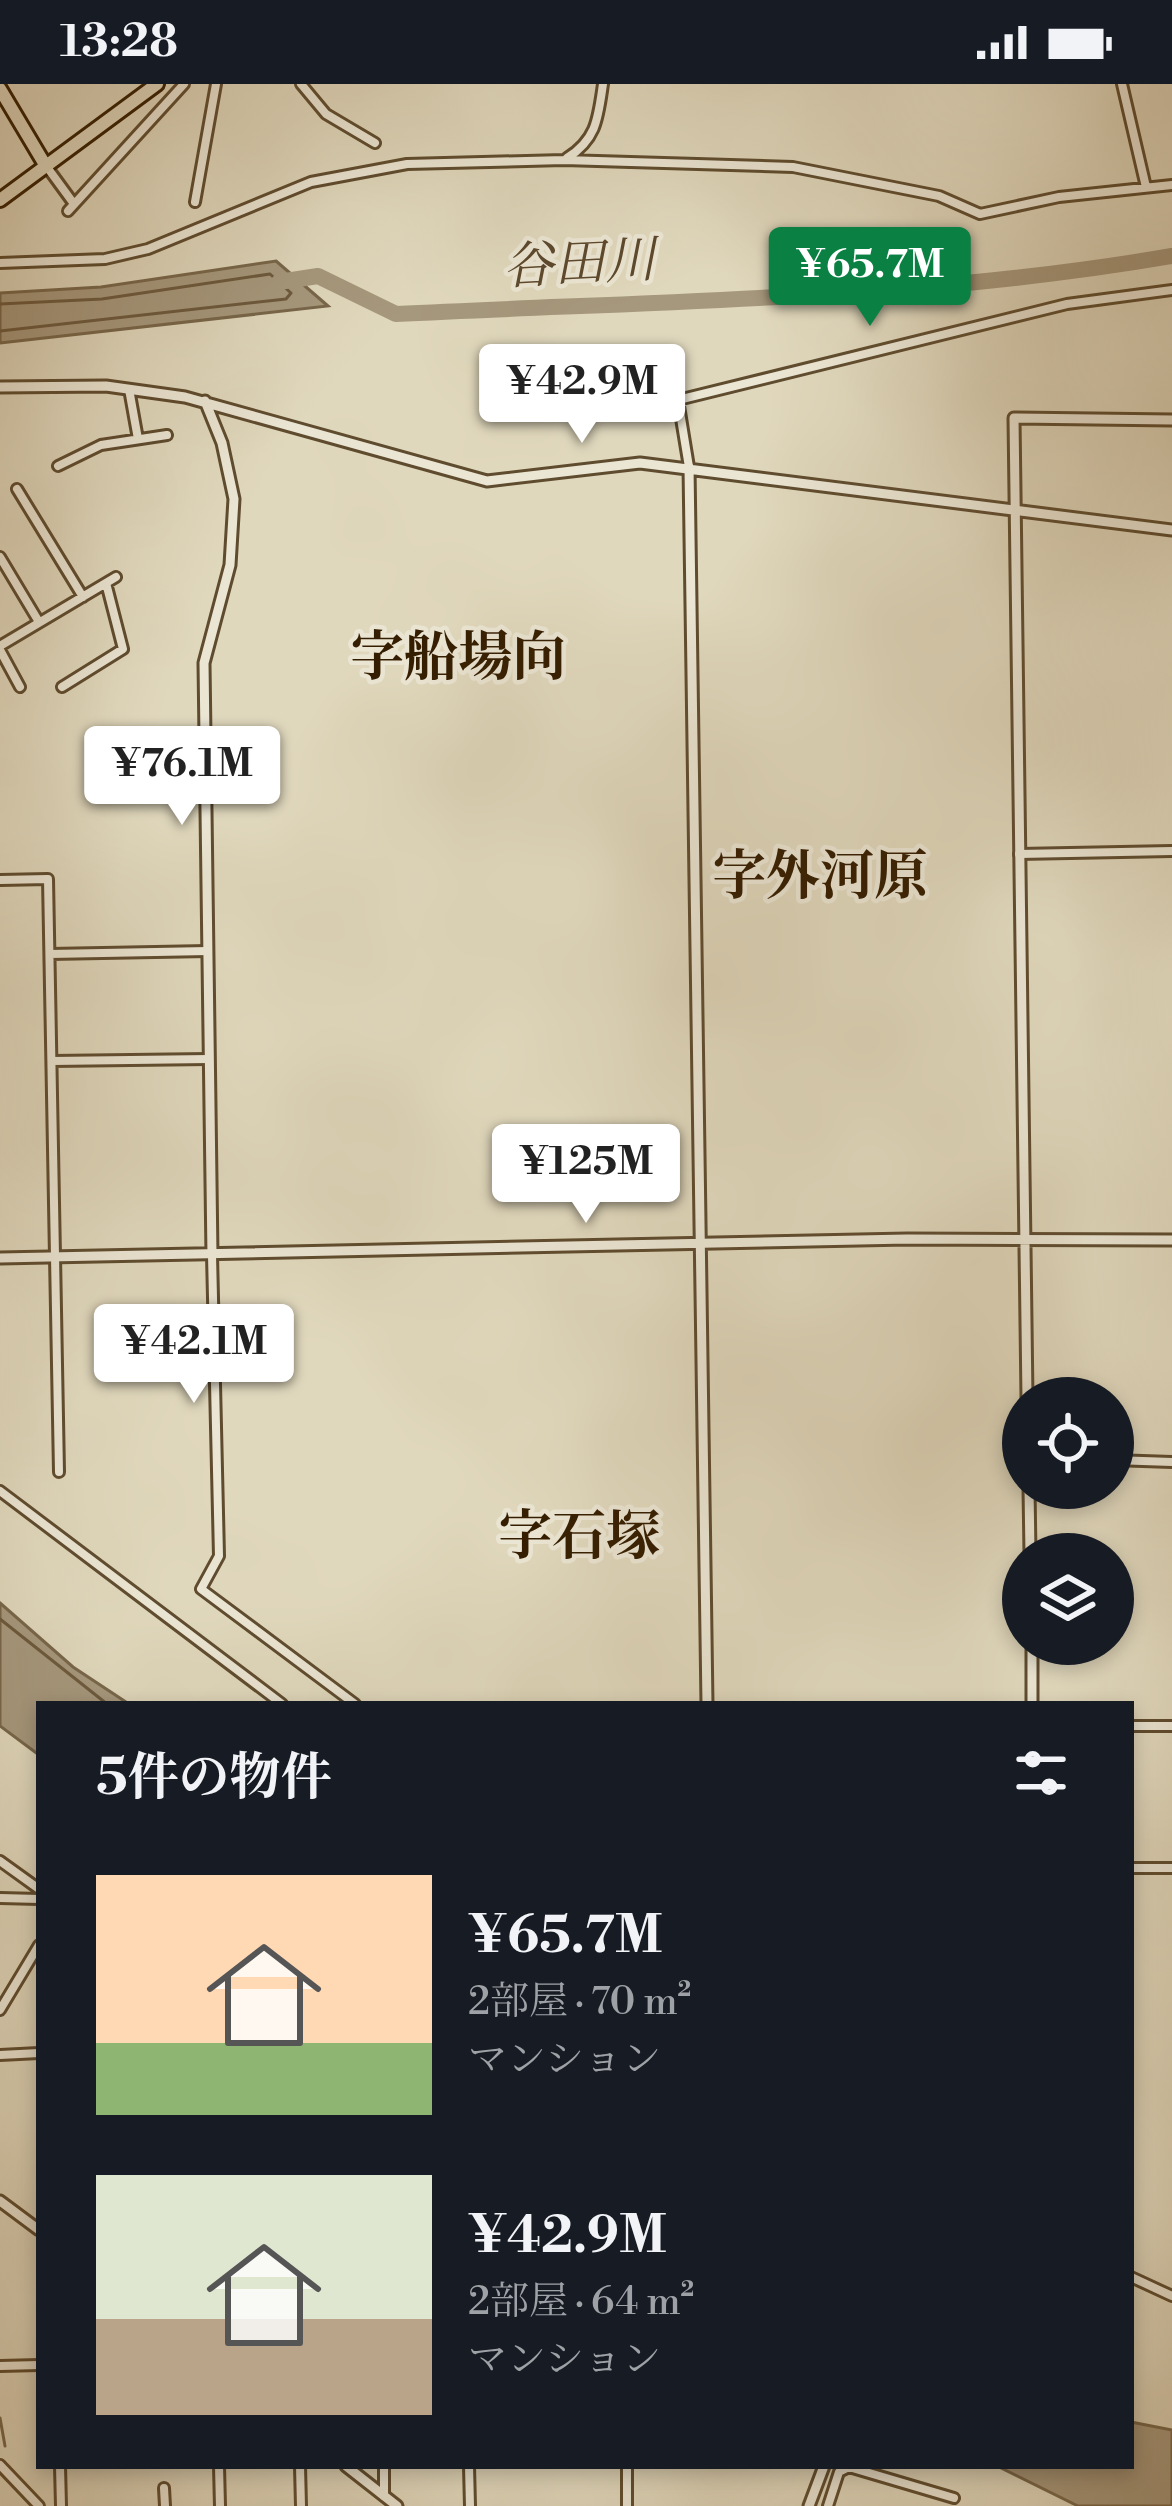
<!DOCTYPE html>
<html lang="ja">
<head>
<meta charset="utf-8">
<style>
  :root { --surface:#171b24; --page:#20242c; --text:#f1f3f6; --muted:#9ea1a6; --accent:#0b8043 }
  body { margin:0; font-family:"Libre Bodoni","Noto Serif JP",serif; background:var(--page); color:var(--text); height:100vh; display:flex; flex-direction:column; font-size:45px; white-space:nowrap }
  * { box-sizing:border-box; margin:0 }
  p { font-size:39px; color:var(--muted) }
  .icon { flex:none; width:66px; height:66px; fill:none; stroke:currentColor; stroke-width:2; stroke-linecap:round; stroke-linejoin:round }
  .map { position:relative; flex:1; overflow:hidden }
  .side { position:absolute; left:36px; top:1617px; width:1098px; height:768px; display:flex; flex-direction:column; background:var(--surface); border-radius:0px; box-shadow:0 6px 18px #0003 }
  .side>* { flex:none }
  .tools { position:absolute; left:1002px; top:1293px; display:grid; gap:24px }
  .tools a { display:grid; place-items:center; width:132px; height:132px; border-radius:50%; background:var(--surface); box-shadow:0 6px 18px #0003; font-size:60px }
  .price { position:absolute; translate:-50% -102px; padding:0 27px; border-radius:12px; background:#fff; color:#222; font-size:39px; line-height:78px; filter:drop-shadow(0 3px 6px #0008) }
  .price::after { content:''; position:absolute; left:50%; top:72px; width:36px; height:27px; margin-left:-18px; background:inherit; clip-path:polygon(0 0,100% 0,50% 100%) }
  .price.selected { background:var(--accent); color:#fff }
  ul { padding:0; list-style:none }
  li { display:flex; align-items:center; gap:36px; height:300px; padding:0 60px }
  li span { display:grid; place-items:center; flex:none; width:336px; height:240px; border-radius:0px; color:#555 }
  li>.icon { margin-inline-start:auto }
  span .icon { width:144px; height:144px; fill:#fffc; stroke-width:1 }
  li b { font-size:51px }
  h2 { display:flex; justify-content:space-between; align-items:center; height:144px; padding:0 60px; font-size:51px }
  .status { display:flex; justify-content:space-between; align-items:center; height:84px; padding:0 60px; background:var(--surface); direction:ltr }
  .status svg { height:33px; fill:currentColor }
  .map>svg:first-child { display:block }
  .water { fill:#a6987d; stroke:#78674b; stroke-width:3 }
  .lines { fill:none; stroke-linecap:round; stroke-linejoin:round }
  .shore { stroke:#6d5a3e; stroke-width:3 }
  .stream { stroke:#78674b; stroke-width:3 }
  .river { stroke:#a6987d; stroke-width:16 }
  .minor-casing { stroke:#5f4c2f; stroke-width:14 }
  .tertiary-casing { stroke:#5f4c2f; stroke-width:15 }
  .primary-casing { stroke:#341d00; stroke-width:18 }
  .minor { stroke:#ebe6d4; stroke-width:8 }
  .tertiary { stroke:#ebe6d4; stroke-width:9 }
  .primary { stroke:#e0d8bd; stroke-width:12 }
  .labels { text-anchor:middle; stroke-width:9; stroke-linejoin:round; paint-order:stroke }
  .water-label { font-size:51px; font-style:italic; fill:#5c482c; stroke:#ebe6d4 }
  .quarter-label { font-size:54px; font-weight:bold; fill:#341d00; stroke:#ebe6d4 }
</style>
</head>
<body>
<div class="status"><b>13:28</b><svg viewBox="0 0 49 12"><path d="M0 12V9h3v3zM5 12V6h3v6zM10 12V3h3v9zM15 12V0h3v12zM26 1h20v11H26zM47 4h2v5h-2z"/></svg></div>
<div class="map">
<svg width="1172" height="2422" viewBox="0 0 1172 2422">
  <rect width="100%" height="100%" fill="#e0d8bd"/>
  <filter id="stains"><feTurbulence type="fractalNoise" baseFrequency=".00167" numOctaves="4"/><feColorMatrix values="0 0 0 0 .2 0 0 0 0 .09 0 0 0 0 .02 0 0 0 .5 -.17"/></filter>
  <radialGradient id="worn" r=".72"><stop offset=".6" stop-color="#630" stop-opacity="0"/><stop offset="1" stop-color="#630" stop-opacity=".3"/></radialGradient>
  <path class="water" d="M 276,177 L 328,222 L 0,259 L 0,209 L 101,203 Z
    M 0,1519 L 73,1583 L 129,1620 L 39,1620 L 39,1671 L 0,1642 Z
    M 1131,2338 L 1172,2346 L 1172,2422 L 1078,2422 L 997,2382 L 1131,2382 Z"/>
  <g class="lines">
    <path class="shore" d="M 0,220 L 102,215 L 270,190 L 291,209 L 286,215 L 0,247
      M 0,1535 L 107,1620"/>
    <path class="stream" d="M 0,2334 L 5,2362"/>
    <path class="river" d="M 279,198 L 318,192 L 396,230 C 655,217 917,216 1172,172"/>
    <g class="minor-casing">
      <path id="minor" d="M 301,0 L 326,30 L 375,59
        M 1122,0 L 1146,103
        M 567,74 C 597,55 598,34 603,0
        M 47,83 L 74,120
        M 195,118 L 216,0
        M 68,127 L 184,0
        M 0,179 L 105,175 L 148,165 L 311,98 L 407,80 L 564,76 L 793,83 L 939,112 L 980,130 L 1059,113 L 1172,101
        M 129,305 L 138,355
        M 58,382 L 101,361 L 167,351
        M 689,383 L 678,316 L 1067,220 L 1172,206
        M 17,405 L 83,513
        M 0,473 L 39,538
        M 0,562 L 116,493
        M 0,566 L 20,603
        M 62,603 L 123,565 L 106,499
        M 1019,770 L 1172,767
        M 0,796 L 48,795 L 59,1388
        M 50,870 L 208,867
        M 52,977 L 209,975
        M 212,1171 L 219,1472 L 201,1505 L 355,1620
        M 1113,1376 L 1172,1378
        M 0,1407 L 282,1620
        M 1131,1642 L 1172,1642
        M 0,1777 L 39,1805
        M 1131,1784 L 1172,1784
        M 0,1814 L 39,1815
        M 0,1926 L 39,1861
        M 0,1971 L 39,1969
        M 1131,2193 L 1172,2212
        M 0,2282 L 39,2281
        M 0,2381 L 39,2422
        M 60,2382 L 61,2422
        M 219,2382 L 220,2422
        M 300,2382 L 301,2422
        M 469,2382 L 470,2422
        M 627,2382 L 627,2422
        M 164,2404 L 165,2422
        M 384,2412 L 384,2382
        M 828,2422 L 839,2388 L 849,2383 L 954,2414"/>
    </g>
    <g class="tertiary-casing">
      <path id="tertiary" d="M 0,303 L 106,302 L 185,313 L 487,397 L 640,379 L 1172,446
        M 205,317 L 222,359 L 234,415 L 230,481 L 204,579 L 212,1171
        M 689,383 L 707,1620
        M 0,1174 L 907,1155 L 1172,1156
        M 1027,1314 L 1014,334 L 1172,336
        M 1029,1404 L 1030,1470
        M 1032,1560 L 1032,1620
        M 0,2117 L 39,2146
        M 346,2382 L 397,2422
        M 809,2422 L 824,2382"/>
    </g>
    <g class="primary-casing">
      <path id="primary" d="M 0,5 L 44,79
        M 0,116 L 157,0"/>
    </g>
    <use href="#minor" class="minor"/>
    <use href="#tertiary" class="tertiary"/>
    <use href="#primary" class="primary"/>
  </g>
  <g class="labels">
    <g class="water-label">
      <text transform="translate(579 178) rotate(-3)" y="18">谷田川</text>
    </g>
    <g class="quarter-label">
      <text x="458" y="591">字船場向</text>
      <text x="820" y="810">字外河原</text>
      <text x="579" y="1470">字石塚</text>
    </g>
  </g>
  <rect width="100%" height="100%" filter="url(#stains)"/>
  <rect width="100%" height="100%" fill="url(#worn)"/>
</svg>
<div class="tools">
<a><svg class="icon" aria-label="locate" viewBox="0 0 24 24"><circle cx="12" cy="12" r="6"/><path d="M12 2v4M12 18v4M2 12h4M18 12h4"/></svg></a>
<a><svg class="icon" aria-label="layers" viewBox="0 0 24 24"><path d="M12 4l9 5-9 5-9-5zM3 14l9 5 9-5"/></svg></a>
</div>
<b class="price selected" style="left:870px;top:245px">¥65.7M</b>
<b class="price" style="left:582px;top:362px">¥42.9M</b>
<b class="price" style="left:182px;top:744px">¥76.1M</b>
<b class="price" style="left:586px;top:1142px">¥125M</b>
<b class="price" style="left:194px;top:1322px">¥42.1M</b>
<section class="side">
<h2>5件の物件<svg class="icon" aria-label="filters" viewBox="0 0 24 24"><path d="M4 7h16M4 17h16"/><circle cx="9" cy="7" r="2"/><circle cx="15" cy="17" r="2"/></svg></h2>
<ul>
<li><span style="background:linear-gradient(#ffd9b3 70%,#8fb573 0)"><svg class="icon" aria-label="home" viewBox="0 0 24 24"><path d="M3 11l9-7 9 7M6 9v11h12V9"/></svg></span><div><b>¥65.7M</b><p>2部屋 · 70 m²</p><p>マンション</p></div></li>
<li><span style="background:linear-gradient(#dfe7d0 60%,#b9a48a 0)"><svg class="icon" aria-label="home" viewBox="0 0 24 24"><path d="M3 11l9-7 9 7M6 9v11h12V9"/></svg></span><div><b>¥42.9M</b><p>2部屋 · 64 m²</p><p>マンション</p></div></li>
</ul>
</section>
</div>
</body>
</html>
